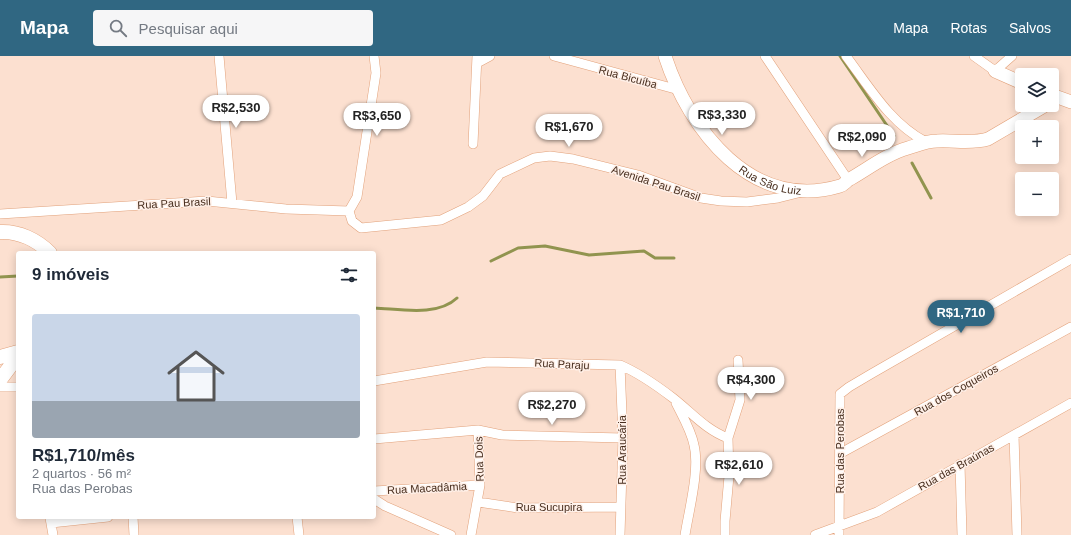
<!DOCTYPE html>
<html lang="pt">
<head>
<meta charset="utf-8">
<style>
  :root { --surface:#fff; --page:#f6f6f7; --text:#1f2937; --muted:#747a83; --accent:#306782 }
  body { margin:0; font-family:Helvetica,sans-serif; background:var(--page); color:var(--text); height:100vh; display:flex; flex-direction:column; font-size:15px; white-space:nowrap }
  * { box-sizing:border-box; margin:0 }
  p { font-size:13px; color:var(--muted) }
  .icon { flex:none; width:22px; height:22px; fill:none; stroke:currentColor; stroke-width:2; stroke-linecap:round; stroke-linejoin:round }
  .map { position:relative; flex:1; overflow:hidden }
  .drawer { position:absolute; left:16px; top:195px; width:360px; height:268px; display:flex; flex-direction:column; background:var(--surface); border-radius:4px; box-shadow:0 2px 10px #0003 }
  .drawer>* { flex:none }
  .fabs { position:absolute; left:1015px; top:12px; display:grid; gap:8px }
  .fabs a { display:grid; place-items:center; width:44px; height:44px; border-radius:4px; background:var(--surface); box-shadow:0 2px 10px #0003; font-size:20px }
  .price { position:absolute; translate:-50% -34px; padding:0 9px; border-radius:14px; background:#fff; color:#222; font-size:13px; line-height:26px; filter:drop-shadow(0 1px 2px #0008) }
  .price::after { content:''; position:absolute; left:50%; top:24px; width:12px; height:9px; margin-left:-6px; background:inherit; clip-path:polygon(0 0,100% 0,50% 100%) }
  .price.active { background:var(--accent); color:#fff }
  ul { padding:0; list-style:none }
  li { display:grid; align-content:center; gap:8px; height:212px; padding:0 16px }
  li span { display:grid; place-items:center; height:124px; border-radius:4px; color:#555 }
  li>.icon { margin-inline-start:auto }
  span .icon { width:72px; height:72px; fill:#fffc; stroke-width:1 }
  li b { font-size:17px }
  h2 { display:flex; justify-content:space-between; align-items:center; height:48px; padding:0 16px; font-size:17px }
  header { display:flex; align-items:center; gap:24px; box-sizing:border-box; height:56px; padding:0 20px; background:var(--accent); color:#fff }
  header strong { font-size:19px }
  nav { display:flex; gap:22px; margin-inline-start:auto; font-size:14px }
  .search { width:280px; height:36px; background:var(--page); display:flex; align-items:center; gap:10px; box-sizing:border-box; padding:0 14px; border-radius:4px; color:var(--muted); font-size:15px }
  .map>svg:first-child { display:block }
  .lines { fill:none; stroke-linecap:round; stroke-linejoin:round }
  .stream { stroke:#91944f; stroke-width:3 }
  .street-casing { stroke:#e2a17a; stroke-width:10 }
  .secondary-casing { stroke:#e2a17a; stroke-width:14 }
  .primary-casing { stroke:#e2a17a; stroke-width:15 }
  .street { stroke:#fff; stroke-width:9 }
  .secondary { stroke:#fff; stroke-width:13 }
  .primary { stroke:#fff; stroke-width:14 }
  .labels { text-anchor:middle; stroke-width:3; stroke-linejoin:round; paint-order:stroke }
  .street-label { font-size:11px; fill:#482e1e; stroke:#fff0e8 }
</style>
</head>
<body>
<header>
<strong>Mapa</strong>
<div class="search"><svg class="icon" aria-label="search" viewBox="0 0 24 24"><circle cx="10" cy="10" r="6"/><path d="M15 15l6 6"/></svg>Pesquisar aqui</div>
<nav><a>Mapa</a><a>Rotas</a><a>Salvos</a></nav>
</header>
<div class="map">
<svg width="1071" height="479" viewBox="0 0 1071 479">
  <rect width="100%" height="100%" fill="#fce0d0"/>
  <g class="lines">
    <path class="stream" d="M 840,0 L 894,80
      M 912,107 L 931,142
      M 491,205 L 518,192 L 545,190 L 589,199 L 644,195 L 655,202 L 674,202
      M 0,221 L 18,220
      M 374,252 C 400,253 437,261 457,242"/>
    <g class="street-casing">
      <path id="street" d="M 219,0 L 232,147
        M 554,0 L 679,34
        M 765,0 L 848,124
        M 846,0 C 870,32 890,67 926,86
        M 974,0 L 995,15 L 1012,0
        M 477,7 L 490,0
        M 473,88 L 477,0
        M 349,155 L 352,165 L 361,172 L 441,164 L 468,151 L 483,140 L 500,118 L 534,102 L 550,100 L 573,103 L 638,119 L 701,142 L 721,145 L 747,146 L 778,142 L 802,136
        M 349,155 L 357,141 L 376,17 L 374,0
        M 0,158 L 207,145 L 286,153 L 349,155
        M 620,309 L 623,382 L 620,479
        M 374,325 L 487,306 L 620,309 C 639,317 656,329 673,342 C 691,356 706,374 728,382
        M 0,331 L 18,331
        M 676,347 C 683,361 691,374 694,389 C 700,413 689,454 685,479
        M 1014,379 L 1017,479
        M 374,383 L 478,374 L 502,379 L 623,382
        M 841,397 L 1071,271
        M 960,408 L 962,479
        M 374,435 L 480,429
        M 374,443 L 385,450 L 451,479
        M 478,446 L 518,452 L 621,451
        M 133,461 L 134,479
        M 297,461 L 299,479
        M 50,462 L 53,479
        M 51,467 L 108,461
        M 471,479 L 480,429 L 478,374
        M 725,479 L 725,465 L 729,420 L 728,382 L 740,344 L 738,304
        M 815,479 L 877,456 L 1071,347
        M 839,479 L 840,338 L 849,331 L 871,318 L 1071,203"/>
    </g>
    <g class="secondary-casing">
      <g id="secondary">
        <path id="s1" d="M 665,0 C 689,74 752,156 840,130 C 844,129 846,125 850,123 C 869,112 887,98 908,92 C 918,89 927,85 937,85 C 955,84 971,88 988,83 L 1046,49"/>
        <path d="M 995,15 L 1022,27"/>
        <path d="M 1052,39 L 1071,46"/>
      </g>
    </g>
    <g class="primary-casing">
      <path id="primary" d="M 0,176 C 19,175 37,184 50,197
        M 0,301 L 18,296
        M 0,324 L 18,300"/>
    </g>
    <use href="#street" class="street"/>
    <use href="#secondary" class="secondary"/>
    <use href="#primary" class="primary"/>
  </g>
  <g class="labels">
    <g class="street-label">
      <text transform="translate(628 21) rotate(15)" y="4">Rua Bicuíba</text>
      <text dy="4" stroke="none"><textPath href="#s1" startOffset="170">Rua São Luiz</textPath></text>
      <text transform="translate(656 127) rotate(18)" y="4">Avenida Pau Brasil</text>
      <text transform="translate(174 147) rotate(-3)" y="4">Rua Pau Brasil</text>
      <text transform="translate(562 308) rotate(3)" y="4">Rua Paraju</text>
      <text transform="translate(956 334) rotate(-29)" y="4">Rua dos Coqueiros</text>
      <text transform="translate(622 394) rotate(-90)" y="4">Rua Araucária</text>
      <text transform="translate(840 395) rotate(-90)" y="4">Rua das Perobas</text>
      <text transform="translate(479 403) rotate(-92)" y="4">Rua Dois</text>
      <text transform="translate(956 411) rotate(-29)" y="4">Rua das Braúnas</text>
      <text transform="translate(427 432) rotate(-3)" y="4">Rua Macadâmia</text>
      <text x="549" y="455">Rua Sucupira</text>
    </g>
  </g>
</svg>
<div class="fabs">
<a><svg class="icon" aria-label="layers" viewBox="0 0 24 24"><path d="M12 4l9 5-9 5-9-5zM3 14l9 5 9-5"/></svg></a>
<a>+</a>
<a>−</a>
</div>
<b class="price" style="left:236px;top:73px">R$2,530</b>
<b class="price" style="left:722px;top:80px">R$3,330</b>
<b class="price" style="left:377px;top:81px">R$3,650</b>
<b class="price" style="left:569px;top:92px">R$1,670</b>
<b class="price" style="left:862px;top:102px">R$2,090</b>
<b class="price active" style="left:961px;top:278px">R$1,710</b>
<b class="price" style="left:751px;top:345px">R$4,300</b>
<b class="price" style="left:552px;top:370px">R$2,270</b>
<b class="price" style="left:739px;top:430px">R$2,610</b>
<section class="drawer">
<h2>9 imóveis<svg class="icon" aria-label="filters" viewBox="0 0 24 24"><path d="M4 7h16M4 17h16"/><circle cx="9" cy="7" r="2"/><circle cx="15" cy="17" r="2"/></svg></h2>
<ul>
<li><span style="background:linear-gradient(#c9d6e8 70%,#9aa5b1 0)"><svg class="icon" aria-label="home" viewBox="0 0 24 24"><path d="M3 11l9-7 9 7M6 9v11h12V9"/></svg></span><div><b>R$1,710/mês</b><p>2 quartos · 56 m²</p><p>Rua das Perobas</p></div></li>
</ul>
</section>
</div>
</body>
</html>
